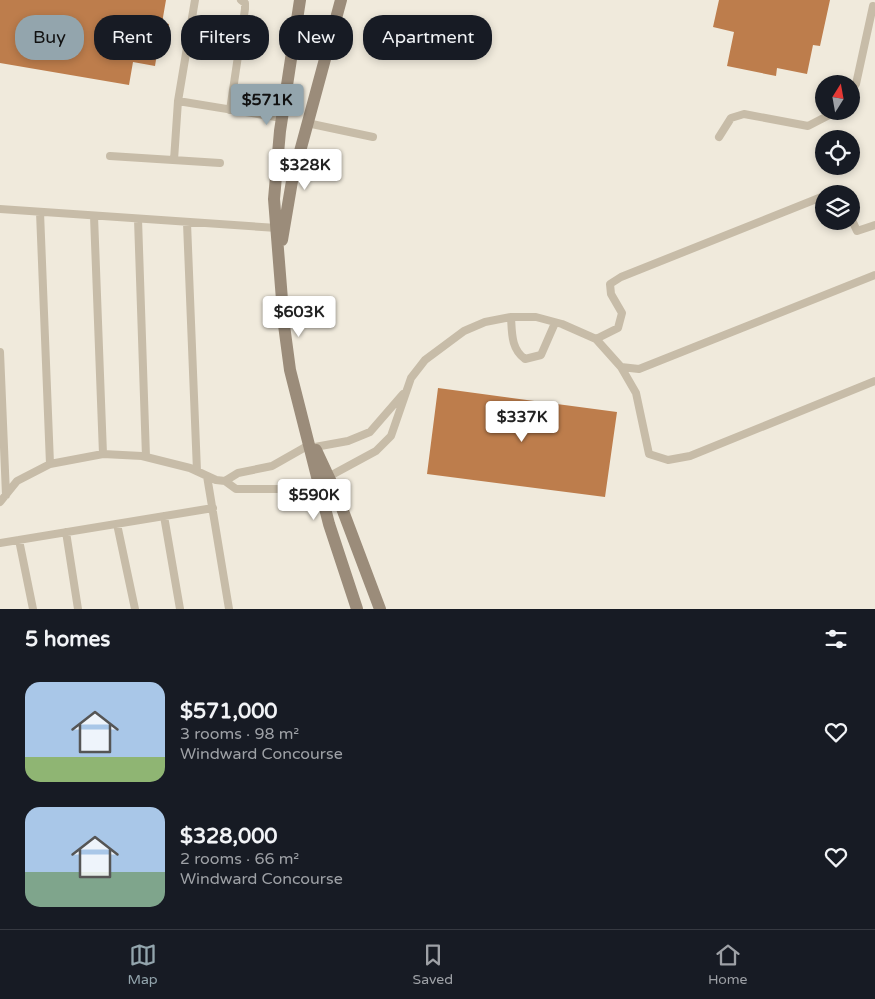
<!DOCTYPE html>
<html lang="en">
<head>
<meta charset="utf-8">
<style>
  :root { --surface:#171b24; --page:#242831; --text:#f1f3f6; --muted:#9ea1a6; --line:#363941; --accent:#93a5ad }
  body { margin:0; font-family:"Varela Round",sans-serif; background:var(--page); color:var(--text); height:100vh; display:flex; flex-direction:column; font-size:19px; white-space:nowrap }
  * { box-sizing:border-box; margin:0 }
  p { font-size:16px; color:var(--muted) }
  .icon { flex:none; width:28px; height:28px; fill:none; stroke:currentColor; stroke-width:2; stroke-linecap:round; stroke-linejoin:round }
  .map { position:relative; height:609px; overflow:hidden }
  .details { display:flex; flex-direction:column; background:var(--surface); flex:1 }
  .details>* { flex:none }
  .top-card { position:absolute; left:15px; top:15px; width:500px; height:45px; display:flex; gap:10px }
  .needle { width:32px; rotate:11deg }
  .buttons { position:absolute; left:815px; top:75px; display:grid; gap:10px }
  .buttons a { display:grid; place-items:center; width:45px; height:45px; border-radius:50%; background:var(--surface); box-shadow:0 2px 8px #0003; font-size:25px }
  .price { position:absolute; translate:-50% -42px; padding:0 11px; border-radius:5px; background:#fff; color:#222; font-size:16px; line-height:32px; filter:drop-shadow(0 1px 2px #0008) }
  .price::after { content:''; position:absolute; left:50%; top:30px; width:15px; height:11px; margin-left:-8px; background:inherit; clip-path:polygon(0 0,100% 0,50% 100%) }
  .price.active { background:var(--accent); color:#111 }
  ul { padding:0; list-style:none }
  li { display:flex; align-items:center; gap:15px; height:125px; padding:0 25px }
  li span { display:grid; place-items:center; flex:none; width:140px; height:100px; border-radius:15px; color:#555 }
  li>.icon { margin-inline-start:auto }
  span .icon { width:60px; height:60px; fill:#fffc; stroke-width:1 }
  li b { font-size:21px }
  h2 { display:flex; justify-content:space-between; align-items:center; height:60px; padding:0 25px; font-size:21px }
  .pill { padding:0 18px; border-radius:20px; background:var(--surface); box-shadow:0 2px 8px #0003; font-size:18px; line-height:45px }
  .pill.active { background:var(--accent); color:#111 }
  .tabs { display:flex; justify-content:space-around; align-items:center; height:70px; border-top:1px solid var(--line); background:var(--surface); font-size:14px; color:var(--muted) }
  .tabs a { display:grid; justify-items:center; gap:2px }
  .tabs .active { color:var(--accent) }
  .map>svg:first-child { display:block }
  .building { fill:#bd7d4c }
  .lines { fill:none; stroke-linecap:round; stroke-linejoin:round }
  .lane { stroke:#c7bca8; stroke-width:8 }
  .secondary { stroke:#9b8c7a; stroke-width:12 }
</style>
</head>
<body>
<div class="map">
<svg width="875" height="609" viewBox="0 0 875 609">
  <rect width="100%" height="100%" fill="#f0eadc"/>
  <path class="building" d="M 0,0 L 166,0 L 162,23 L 169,24 L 166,42 L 159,41 L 155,66 L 133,62 L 129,85 L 0,63 Z
    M 719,0 L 830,0 L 820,46 L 813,45 L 807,74 L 777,68 L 776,76 L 727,66 L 734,32 L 713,27 Z
    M 438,388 L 617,412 L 605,497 L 427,474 Z"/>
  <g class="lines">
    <path class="lane" d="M 851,91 L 856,84 L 873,6
      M 178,101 L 195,0
      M 230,110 L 245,9 L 245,3 L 241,0
      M 307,123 L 373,137
      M 719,137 L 731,118 L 744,114 L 808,126 L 837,111
      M 110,156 L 220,163
      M 174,160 L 178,101 L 282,118
      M 0,209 L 277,228
      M 40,212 L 50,464
      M 94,216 L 103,454
      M 851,218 L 857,231 L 875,225
      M 138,219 L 146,457
      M 187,223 L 197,471
      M 511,317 C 512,333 511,349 525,359 L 541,355 L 555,323
      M 596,339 L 618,328 L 622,313 L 611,294 L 610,284 L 621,277 L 824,196
      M 0,352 L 6,495
      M 621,367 L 636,393 L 649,454 L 668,460 L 690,456 L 875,381
      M 309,445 L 272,466 L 238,473 L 225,481 L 236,489 L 303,489 L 321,492
      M 315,447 L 348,441 L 370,432 L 403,394
      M 207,476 L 229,609
      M 328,477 L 376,451 L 391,436 L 411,378 L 425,360 L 464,331 L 485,322 L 511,317 L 536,317 L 562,324 L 596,339 L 621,367 L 639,369 L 875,275
      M 0,502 L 17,481 L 50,464 L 103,454 L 142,456 L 190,468 L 216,480 L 225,481
      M 164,516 L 180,609
      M 117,524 L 135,609
      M 66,532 L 78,609
      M 19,540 L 33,609
      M 0,543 L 213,508"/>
    <path class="secondary" d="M 300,0 L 280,131 L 274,199 L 284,325 L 290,370 L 329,524 L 357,609
      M 282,240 L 292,181 L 341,0
      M 316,450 L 337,495 L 380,609"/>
  </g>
</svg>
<div class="buttons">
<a><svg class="needle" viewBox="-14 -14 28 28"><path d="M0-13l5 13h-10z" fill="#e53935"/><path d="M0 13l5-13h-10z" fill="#9ea1a6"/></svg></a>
<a><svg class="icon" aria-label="locate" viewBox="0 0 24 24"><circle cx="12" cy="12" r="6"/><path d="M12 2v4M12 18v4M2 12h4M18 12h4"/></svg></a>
<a><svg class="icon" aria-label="layers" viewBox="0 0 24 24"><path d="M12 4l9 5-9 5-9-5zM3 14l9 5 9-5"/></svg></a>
</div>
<b class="price active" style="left:267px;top:126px">$571K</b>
<b class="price" style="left:305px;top:191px">$328K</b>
<b class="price" style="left:299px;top:338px">$603K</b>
<b class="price" style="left:522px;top:443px">$337K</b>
<b class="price" style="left:314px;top:521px">$590K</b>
<div class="top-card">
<a class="pill active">Buy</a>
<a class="pill">Rent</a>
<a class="pill">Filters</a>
<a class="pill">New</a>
<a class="pill">Apartment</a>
</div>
</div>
<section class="details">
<h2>5 homes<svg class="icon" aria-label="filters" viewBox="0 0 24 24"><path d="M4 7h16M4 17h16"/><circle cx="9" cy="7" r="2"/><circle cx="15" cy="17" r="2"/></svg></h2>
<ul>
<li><span style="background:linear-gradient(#a9c7e8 75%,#8fb573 0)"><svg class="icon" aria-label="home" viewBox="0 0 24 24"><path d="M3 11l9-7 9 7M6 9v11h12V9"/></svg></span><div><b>$571,000</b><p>3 rooms · 98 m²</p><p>Windward Concourse</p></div><svg class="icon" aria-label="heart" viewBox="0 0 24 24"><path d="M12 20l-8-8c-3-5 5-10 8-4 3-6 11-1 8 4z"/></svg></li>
<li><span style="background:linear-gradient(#a9c7e8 65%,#7fa58c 0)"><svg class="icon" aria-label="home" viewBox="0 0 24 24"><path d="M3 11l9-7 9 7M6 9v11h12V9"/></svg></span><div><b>$328,000</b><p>2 rooms · 66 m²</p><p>Windward Concourse</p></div><svg class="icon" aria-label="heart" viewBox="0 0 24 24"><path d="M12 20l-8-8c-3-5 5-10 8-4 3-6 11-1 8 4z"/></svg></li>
</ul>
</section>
<nav class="tabs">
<a class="active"><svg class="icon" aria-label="map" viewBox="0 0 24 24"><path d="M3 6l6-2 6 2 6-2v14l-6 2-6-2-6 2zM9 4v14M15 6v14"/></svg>Map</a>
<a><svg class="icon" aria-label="saved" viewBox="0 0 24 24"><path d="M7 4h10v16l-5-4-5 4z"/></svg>Saved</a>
<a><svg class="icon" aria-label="home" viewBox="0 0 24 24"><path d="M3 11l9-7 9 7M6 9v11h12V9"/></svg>Home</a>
</nav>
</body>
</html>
